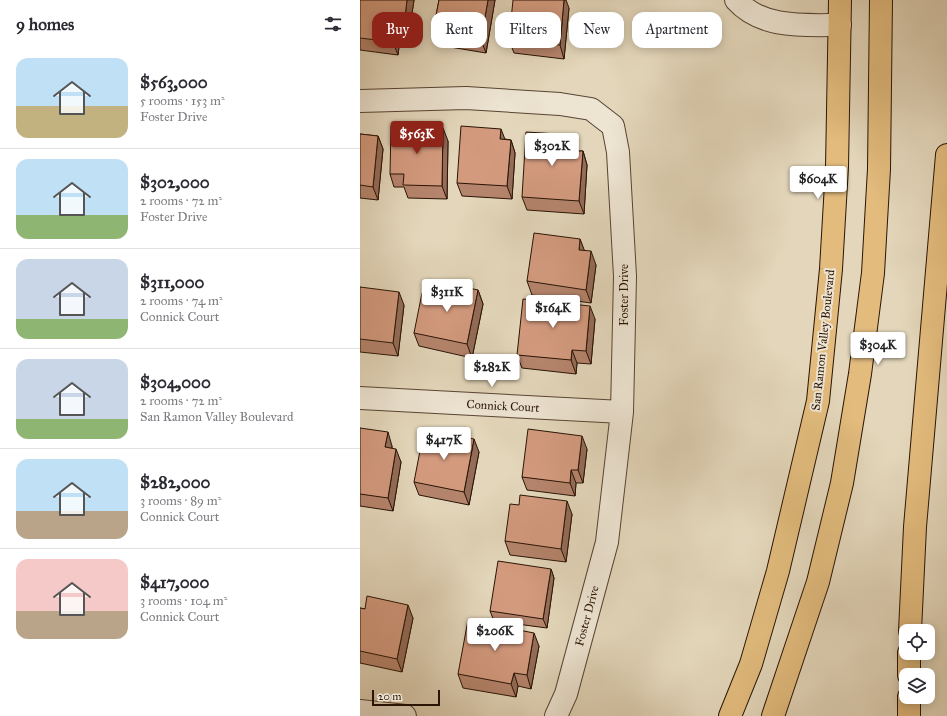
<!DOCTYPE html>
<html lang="en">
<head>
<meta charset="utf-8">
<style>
  :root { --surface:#fff; --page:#f7f7f7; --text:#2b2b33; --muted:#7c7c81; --line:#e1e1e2; --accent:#8f2418 }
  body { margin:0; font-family:"IM FELL Great Primer",serif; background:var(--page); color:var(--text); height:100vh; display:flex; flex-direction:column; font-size:15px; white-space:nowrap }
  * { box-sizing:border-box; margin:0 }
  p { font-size:13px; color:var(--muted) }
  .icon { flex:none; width:22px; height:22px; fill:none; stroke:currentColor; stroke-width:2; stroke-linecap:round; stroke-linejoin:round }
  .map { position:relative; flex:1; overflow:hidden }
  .drawer { display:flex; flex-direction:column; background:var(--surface); width:360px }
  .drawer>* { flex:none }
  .banner { position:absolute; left:12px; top:12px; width:380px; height:36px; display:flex; gap:8px }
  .fabs { position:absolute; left:539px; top:624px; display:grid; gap:8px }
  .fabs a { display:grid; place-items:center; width:36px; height:36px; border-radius:8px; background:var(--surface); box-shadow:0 2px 10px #0003; font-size:20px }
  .scale { position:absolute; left:12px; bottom:10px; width:68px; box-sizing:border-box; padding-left:4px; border:2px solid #291406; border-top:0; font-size:11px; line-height:14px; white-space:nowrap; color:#291406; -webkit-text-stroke:3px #ede4d2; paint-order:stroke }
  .price { position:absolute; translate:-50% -34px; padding:0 9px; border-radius:4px; background:#fff; color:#222; font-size:13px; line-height:26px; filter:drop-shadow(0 1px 2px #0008) }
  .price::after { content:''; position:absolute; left:50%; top:24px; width:12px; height:9px; margin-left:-6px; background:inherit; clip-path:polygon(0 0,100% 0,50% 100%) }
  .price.active { background:var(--accent); color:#fff }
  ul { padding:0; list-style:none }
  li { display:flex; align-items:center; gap:12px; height:100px; padding:0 16px }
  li+li { border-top:1px solid var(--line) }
  li span { display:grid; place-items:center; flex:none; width:112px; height:80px; border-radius:12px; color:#555 }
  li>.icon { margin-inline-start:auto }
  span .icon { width:48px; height:48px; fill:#fffc; stroke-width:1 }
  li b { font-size:17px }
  h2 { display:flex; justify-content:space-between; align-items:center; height:48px; padding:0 16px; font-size:17px }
  .chip { padding:0 14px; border-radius:12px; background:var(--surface); box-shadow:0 2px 10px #0003; font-size:14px; line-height:36px }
  .chip.active { background:var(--accent); color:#fff }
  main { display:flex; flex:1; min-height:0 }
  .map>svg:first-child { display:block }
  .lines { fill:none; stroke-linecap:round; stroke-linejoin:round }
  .minor-casing { stroke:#584433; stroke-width:24 }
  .major-casing { stroke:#291406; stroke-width:24 }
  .highway-casing { stroke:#291406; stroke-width:24 }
  .minor { stroke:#ede4d2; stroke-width:22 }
  .major { stroke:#e2bb7d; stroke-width:22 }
  .highway { stroke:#e2bb7d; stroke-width:22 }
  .wall { fill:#b5846c; stroke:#291406 }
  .shaded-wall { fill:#946c58; stroke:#291406 }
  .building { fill:#d39a7e; stroke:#291406 }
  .labels { text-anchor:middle; stroke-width:4; stroke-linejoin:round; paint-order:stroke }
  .street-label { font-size:12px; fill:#291406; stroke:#ede4d2 }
</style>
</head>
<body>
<main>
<section class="drawer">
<h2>9 homes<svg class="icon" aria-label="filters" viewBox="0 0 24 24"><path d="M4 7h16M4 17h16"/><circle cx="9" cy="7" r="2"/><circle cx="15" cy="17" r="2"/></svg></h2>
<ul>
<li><span style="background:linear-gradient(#bfe0f5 60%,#c2b280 0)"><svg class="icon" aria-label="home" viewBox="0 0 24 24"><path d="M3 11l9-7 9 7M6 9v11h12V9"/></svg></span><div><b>$563,000</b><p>5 rooms · 153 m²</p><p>Foster Drive</p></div></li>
<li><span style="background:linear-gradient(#bfe0f5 70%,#8fb573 0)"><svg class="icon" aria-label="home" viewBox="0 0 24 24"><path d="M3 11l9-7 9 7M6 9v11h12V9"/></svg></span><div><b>$302,000</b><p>2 rooms · 72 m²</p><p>Foster Drive</p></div></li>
<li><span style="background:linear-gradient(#c9d6e8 75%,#8fb573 0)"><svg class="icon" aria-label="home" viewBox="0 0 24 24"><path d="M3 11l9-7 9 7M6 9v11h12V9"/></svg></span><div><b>$311,000</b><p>2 rooms · 74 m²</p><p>Connick Court</p></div></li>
<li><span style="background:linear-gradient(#c9d6e8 75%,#8fb573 0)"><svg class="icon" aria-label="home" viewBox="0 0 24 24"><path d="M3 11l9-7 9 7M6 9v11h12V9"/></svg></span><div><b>$304,000</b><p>2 rooms · 72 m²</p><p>San Ramon Valley Boulevard</p></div></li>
<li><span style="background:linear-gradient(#bfe0f5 65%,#b9a48a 0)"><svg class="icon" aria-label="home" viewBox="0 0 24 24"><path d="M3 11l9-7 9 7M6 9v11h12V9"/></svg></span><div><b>$282,000</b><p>3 rooms · 89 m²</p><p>Connick Court</p></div></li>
<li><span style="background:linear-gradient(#f6c9c9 65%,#b9a48a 0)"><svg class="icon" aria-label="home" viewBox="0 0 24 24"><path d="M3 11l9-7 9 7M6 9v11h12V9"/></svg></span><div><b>$417,000</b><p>3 rooms · 104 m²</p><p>Connick Court</p></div></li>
</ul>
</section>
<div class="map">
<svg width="587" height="716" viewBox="0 0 587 716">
  <rect width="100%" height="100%" fill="#e3d6ba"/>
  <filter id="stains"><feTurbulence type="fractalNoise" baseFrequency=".005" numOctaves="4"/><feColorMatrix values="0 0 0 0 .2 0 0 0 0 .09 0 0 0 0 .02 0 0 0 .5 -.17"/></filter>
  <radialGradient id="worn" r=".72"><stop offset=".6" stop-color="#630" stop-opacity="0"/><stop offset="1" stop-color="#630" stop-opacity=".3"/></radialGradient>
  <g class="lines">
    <g class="minor-casing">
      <path id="minor" d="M 376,0 C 402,29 444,25 480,25
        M 0,101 L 106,98 L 200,104 L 231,109 L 253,126 L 258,152 L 265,276 L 262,412 L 247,542 L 206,694 L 196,716
        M 0,398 L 262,412
        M 0,711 L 45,716"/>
    </g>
    <g class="major-casing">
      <path id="major" d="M 370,716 L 391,664 L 418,571 L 458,401 L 471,269 L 477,167 L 480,0
        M 413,716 L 458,582 L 482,483 L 500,374 L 513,273 L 519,169 L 521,0"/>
    </g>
    <g class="highway-casing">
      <path id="highway" d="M 550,631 L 555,527 L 587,155
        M 549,675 L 549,653
        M 549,716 L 549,697"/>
    </g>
    <use href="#minor" class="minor"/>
    <use href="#major" class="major"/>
    <use href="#highway" class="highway"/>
  </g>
  <path class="wall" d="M 0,0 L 54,0 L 48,40 L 40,38 L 38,55 L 0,50 Z
    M 79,0 L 135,0 L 126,53 L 78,45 L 73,31 Z
    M 209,8 L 204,59 L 154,53 L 149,40 Z
    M 0,134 L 18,136 L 23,149 L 18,200 L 0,198 Z
    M 214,135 L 218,148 L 218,151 L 223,151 L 227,165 L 224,214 L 167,210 L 162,197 Z
    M 145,139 L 151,140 L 155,153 L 152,199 L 102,196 L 97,183 Z
    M 88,141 L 87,199 L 48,198 L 44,187 L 34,187 L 30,174 Z
    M 220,239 L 224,250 L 236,265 L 231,303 L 172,295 L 167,281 Z
    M 0,287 L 44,305 L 38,356 L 0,352 Z
    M 118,290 L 123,304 L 112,358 L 59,346 L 54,333 L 73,295 Z
    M 235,319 L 231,364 L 217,363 L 216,374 L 162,368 L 157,355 Z
    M 0,428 L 32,446 L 32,448 L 41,462 L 33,511 L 0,506 Z
    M 227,449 L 223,483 L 216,483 L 215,496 L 167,490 L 162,477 Z
    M 119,452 L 109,505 L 59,495 L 54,482 Z
    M 212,514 L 206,562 L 150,555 L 145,541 Z
    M 191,569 L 194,578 L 187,628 L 134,621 L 130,611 Z
    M 0,608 L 53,618 L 42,672 L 0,663 Z
    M 179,646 L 171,689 L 158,686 L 156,697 L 103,688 L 98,674 Z"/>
  <path class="shaded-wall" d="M 47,0 L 54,0 L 48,40 L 44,26 Z
    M 128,0 L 135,0 L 126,53 L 121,40 Z
    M 204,0 L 206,0 L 209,8 L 204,59 L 200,45 Z
    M 36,25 L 40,38 L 38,55 L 33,42 Z
    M 83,128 L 88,141 L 87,199 L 82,186 Z
    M 141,129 L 146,142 L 140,139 Z
    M 214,135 L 218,148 L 217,164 L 213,151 Z
    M 18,136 L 23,149 L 18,200 L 13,187 Z
    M 151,140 L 155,153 L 152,199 L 147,186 Z
    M 223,151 L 227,165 L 224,214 L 219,201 Z
    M 220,239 L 225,252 L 219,250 Z
    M 231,251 L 236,265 L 231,303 L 226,290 Z
    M 118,290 L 123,304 L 112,358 L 107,344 Z
    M 39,292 L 44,305 L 38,356 L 33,343 Z
    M 230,306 L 235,319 L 231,364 L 226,351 Z
    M 212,350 L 217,363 L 216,374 L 211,360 Z
    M 28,432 L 32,446 L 30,461 L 25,447 Z
    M 222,436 L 227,449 L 223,483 L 218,470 Z
    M 114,439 L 119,452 L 109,505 L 104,492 Z
    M 36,449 L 41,462 L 33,511 L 28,498 Z
    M 211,470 L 216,483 L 215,496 L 210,483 Z
    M 207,501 L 212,514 L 206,562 L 201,549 Z
    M 191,569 L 194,578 L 187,628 L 183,619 Z
    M 48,605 L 53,618 L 42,672 L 37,659 Z
    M 174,633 L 179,646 L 171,689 L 167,675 Z
    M 154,673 L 158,686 L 156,697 L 151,684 Z"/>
  <path class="building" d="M 0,0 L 47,0 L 44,26 L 36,25 L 33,42 L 0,38 Z
    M 79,0 L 128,0 L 121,40 L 73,31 Z
    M 153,0 L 204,0 L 200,45 L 149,40 Z
    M 31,126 L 83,128 L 82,186 L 43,185 L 44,174 L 30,174 Z
    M 101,126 L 141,129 L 140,139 L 151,140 L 147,186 L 97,183 Z
    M 166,132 L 214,135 L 213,151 L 223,151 L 219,201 L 162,197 Z
    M 0,134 L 18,136 L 13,187 L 0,185 Z
    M 174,233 L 220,239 L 219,250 L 231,251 L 226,290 L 167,281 Z
    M 76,281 L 118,290 L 107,344 L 54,333 L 62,293 L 73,295 Z
    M 0,287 L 39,292 L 33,343 L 0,339 Z
    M 163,299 L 230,306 L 226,351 L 212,350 L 211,360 L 157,355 Z
    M 0,428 L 28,432 L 25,447 L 36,449 L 28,498 L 0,494 Z
    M 168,429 L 222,436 L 218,470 L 211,470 L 210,483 L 162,477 Z
    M 64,430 L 114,439 L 104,492 L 54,482 Z
    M 160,495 L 207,501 L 201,549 L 145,541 L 150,504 L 159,505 Z
    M 138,561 L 191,569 L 183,619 L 130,611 Z
    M 7,596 L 48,605 L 37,659 L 0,651 L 0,608 L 5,609 Z
    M 108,620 L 174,633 L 167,675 L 154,673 L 151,684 L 98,674 Z"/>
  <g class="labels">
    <g class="street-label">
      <text transform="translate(264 295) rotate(-90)" y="4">Foster Drive</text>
      <text transform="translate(463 340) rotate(-84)" y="4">San Ramon Valley Boulevard</text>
      <text transform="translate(143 406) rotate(3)" y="4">Connick Court</text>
      <text transform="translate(227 616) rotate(-75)" y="4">Foster Drive</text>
    </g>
  </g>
  <rect width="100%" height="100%" filter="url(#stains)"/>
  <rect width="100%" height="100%" fill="url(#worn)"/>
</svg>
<div class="fabs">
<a><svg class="icon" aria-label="locate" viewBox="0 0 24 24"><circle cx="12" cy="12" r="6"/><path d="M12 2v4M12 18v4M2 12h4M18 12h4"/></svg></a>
<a><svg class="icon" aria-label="layers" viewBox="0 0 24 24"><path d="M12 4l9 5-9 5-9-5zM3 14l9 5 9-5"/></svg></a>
</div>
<div class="scale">20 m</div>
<b class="price active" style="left:57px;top:155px">$563K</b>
<b class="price" style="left:192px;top:167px">$302K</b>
<b class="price" style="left:458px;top:200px">$604K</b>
<b class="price" style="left:87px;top:313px">$311K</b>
<b class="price" style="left:193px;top:329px">$164K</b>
<b class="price" style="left:518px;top:366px">$304K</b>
<b class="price" style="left:132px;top:388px">$282K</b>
<b class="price" style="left:84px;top:461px">$417K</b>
<b class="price" style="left:135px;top:652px">$206K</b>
<div class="banner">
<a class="chip active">Buy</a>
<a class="chip">Rent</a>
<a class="chip">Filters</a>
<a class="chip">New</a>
<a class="chip">Apartment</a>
</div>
</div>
</main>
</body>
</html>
